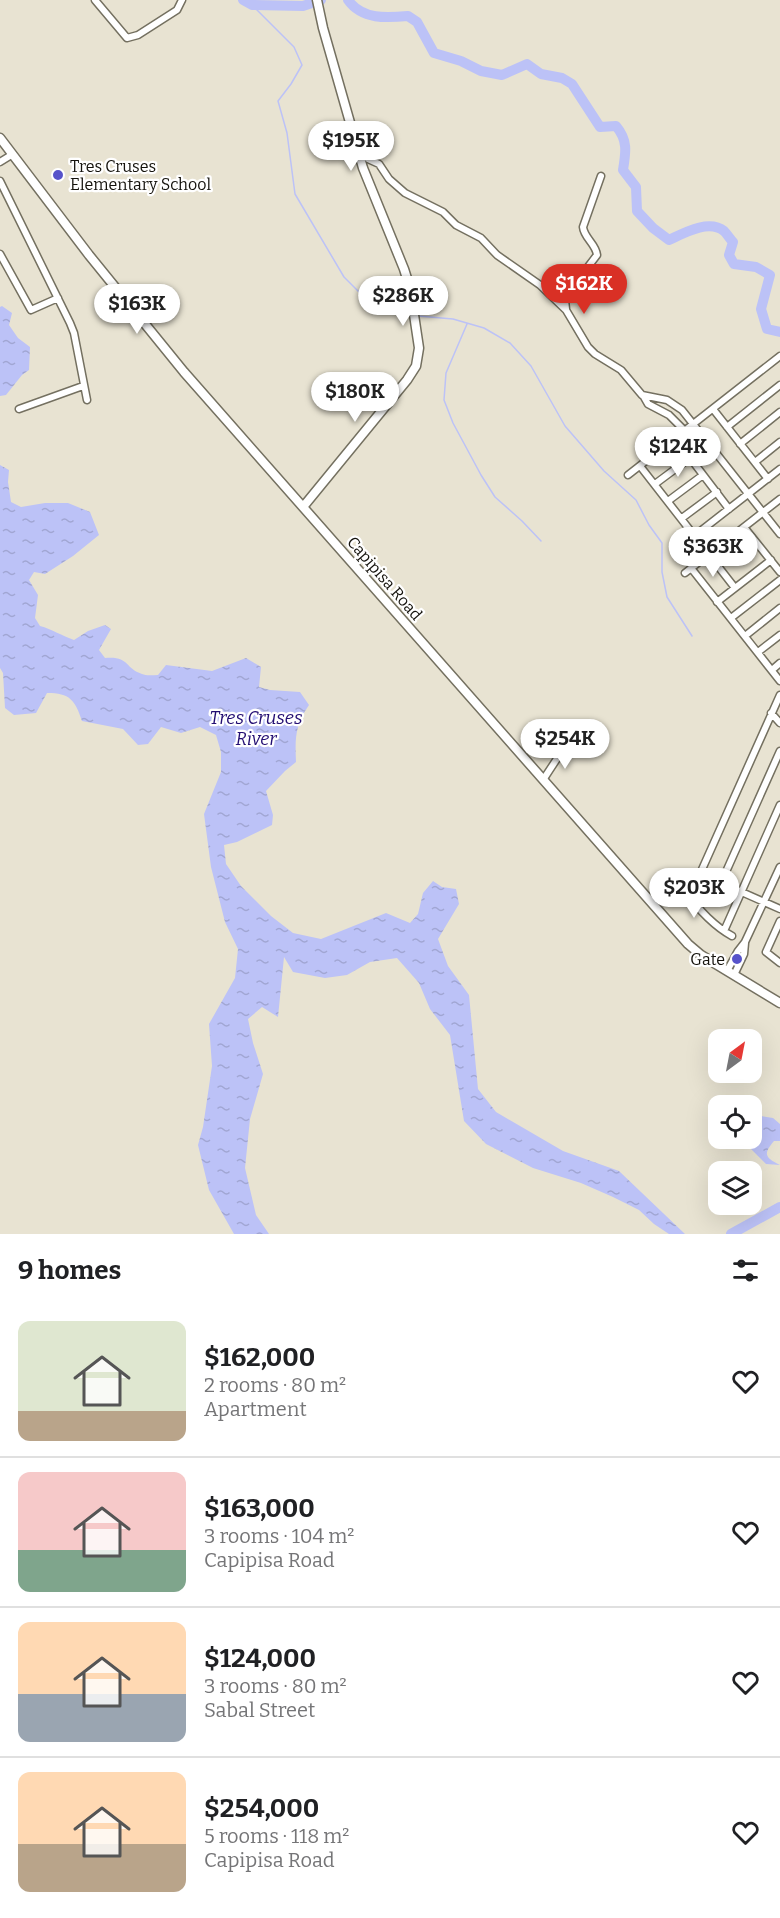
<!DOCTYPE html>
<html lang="en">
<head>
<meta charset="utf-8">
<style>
  :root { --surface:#fff; --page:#f2f2f2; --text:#202124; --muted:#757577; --line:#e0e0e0; --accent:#d93025 }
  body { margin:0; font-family:Bitter,serif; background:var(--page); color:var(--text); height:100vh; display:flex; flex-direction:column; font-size:22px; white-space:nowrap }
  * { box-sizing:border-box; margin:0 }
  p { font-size:20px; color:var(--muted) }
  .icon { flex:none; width:33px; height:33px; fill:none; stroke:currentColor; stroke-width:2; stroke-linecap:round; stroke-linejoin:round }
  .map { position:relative; height:1234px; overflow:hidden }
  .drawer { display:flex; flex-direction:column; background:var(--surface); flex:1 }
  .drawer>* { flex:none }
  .needle { width:39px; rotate:32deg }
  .fabs { position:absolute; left:708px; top:1029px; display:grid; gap:12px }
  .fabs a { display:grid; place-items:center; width:54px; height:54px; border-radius:12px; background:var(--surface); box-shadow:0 6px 24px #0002; font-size:30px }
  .price { position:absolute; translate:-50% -51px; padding:0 14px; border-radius:21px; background:#fff; color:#222; font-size:20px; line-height:39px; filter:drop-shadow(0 2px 3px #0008) }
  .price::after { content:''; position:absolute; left:50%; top:36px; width:18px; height:14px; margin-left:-9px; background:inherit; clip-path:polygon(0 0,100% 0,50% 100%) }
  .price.selected { background:var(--accent); color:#fff }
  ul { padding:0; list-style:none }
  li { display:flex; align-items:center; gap:18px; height:150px; padding:0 18px }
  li+li { border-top:2px solid var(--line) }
  li span { display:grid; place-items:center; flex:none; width:168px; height:120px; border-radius:12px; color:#555 }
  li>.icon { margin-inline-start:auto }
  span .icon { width:72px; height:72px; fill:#fffc; stroke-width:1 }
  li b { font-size:26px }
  h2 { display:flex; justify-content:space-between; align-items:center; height:72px; padding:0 18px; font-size:26px }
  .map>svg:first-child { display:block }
  .water { fill:url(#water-ripples) }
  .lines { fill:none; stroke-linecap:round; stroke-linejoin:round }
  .stream { stroke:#bcc2f7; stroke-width:1.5 }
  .river { stroke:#bcc2f7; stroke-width:10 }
  .street-casing { stroke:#747060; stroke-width:9 }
  .secondary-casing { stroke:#747060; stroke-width:11 }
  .street { stroke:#fff; stroke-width:6 }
  .secondary { stroke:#fff; stroke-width:8 }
  .poi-dot { fill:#5753ca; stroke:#fff; stroke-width:2 }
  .labels { text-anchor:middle; stroke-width:4.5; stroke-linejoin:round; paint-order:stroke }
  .poi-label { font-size:16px; fill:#14120c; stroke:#fff; text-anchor:start }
  .street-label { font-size:16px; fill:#14120c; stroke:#fff }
  .water-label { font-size:18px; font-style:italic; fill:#220d72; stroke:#fff }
</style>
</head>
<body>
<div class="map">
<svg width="780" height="1234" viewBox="0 0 780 1234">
  <defs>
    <pattern id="water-ripples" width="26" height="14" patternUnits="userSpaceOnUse" patternTransform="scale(1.5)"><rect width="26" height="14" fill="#bcc2f7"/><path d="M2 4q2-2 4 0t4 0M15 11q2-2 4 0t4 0" fill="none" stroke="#a1a6d3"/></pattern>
  </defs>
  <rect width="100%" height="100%" fill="#e8e3d2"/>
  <path class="water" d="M 2,306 L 12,313 L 9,325 L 18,338 L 30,347 L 29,370 L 22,375 L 6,395 L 0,396 L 0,307 Z
    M 0,465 L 9,470 L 8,482 L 11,502 L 21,507 L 45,503 L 68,503 L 90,512 L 99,535 L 73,556 L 45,574 L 34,572 L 29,580 L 38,595 L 35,618 L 40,626 C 52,629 62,636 74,640 L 88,631 L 105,625 L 111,629 L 99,650 L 105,658 C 130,656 124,668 142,674 C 146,676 153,675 158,675 L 166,665 L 212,671 L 246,658 L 261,667 L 259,687 L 270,690 L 300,692 L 309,705 C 295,725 295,738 296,762 L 285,771 L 266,791 L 273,815 L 272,825 L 237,842 L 224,845 L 226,864 L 241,886 L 271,916 L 293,933 L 321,939 L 386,913 L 410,923 L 418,914 L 423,893 L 433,881 L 442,887 L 456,889 L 459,904 L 438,939 L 448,966 L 469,995 L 478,1089 L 496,1112 L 563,1151 L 619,1171 L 685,1234 L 669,1234 L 654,1224 L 639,1210 L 613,1197 L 581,1183 L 533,1168 L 486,1144 L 464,1121 L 450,1035 L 430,1009 L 419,983 L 397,958 L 370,962 L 347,975 L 325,978 L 293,972 L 284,957 L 278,1017 L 262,1007 L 248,1019 L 253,1043 L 263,1074 L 250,1119 L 245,1168 L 256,1215 L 269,1234 L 234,1234 L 209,1190 L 198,1145 L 203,1127 L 212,1066 L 209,1024 L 235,978 L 238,949 L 225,922 L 211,867 L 204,814 L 221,772 L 221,752 L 216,735 L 200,727 L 181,733 L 161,727 L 148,744 L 138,745 L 123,729 L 82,721 C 75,700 70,693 47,693 L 36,713 L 14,715 L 5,708 L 3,673 L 0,668 Z
    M 755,1115 L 773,1118 L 780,1124 L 780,1141 L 774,1141 C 762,1155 766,1158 780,1165 L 766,1164 L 748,1146 L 746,1139 L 752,1138 L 752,1118 Z"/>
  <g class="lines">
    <path class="stream" d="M 252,5 L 294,47 L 302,65 L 291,84 L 278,101 L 287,133 L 295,194 L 344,277 L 373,306 L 410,315
      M 418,316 L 453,319 L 484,328 L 510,343 L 531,366 L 565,426 L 604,471 L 636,500 L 649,525 L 662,543 L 662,572 L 667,597 L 692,636
      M 467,324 L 446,373 L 444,400 L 453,423 L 481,475 L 495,497 L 522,521 L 541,541"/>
    <path class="river" d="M 243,0 L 252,5 L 303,6 L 321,0
      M 348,0 C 362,20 387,18 408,16 L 417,22 L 434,53 L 461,61 L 481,71 L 502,75 L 527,64 L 541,74 L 562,78 L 572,84 L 600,127 L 616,126 C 628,140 626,152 623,170 L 636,187 L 637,211 L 653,228 L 669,240 C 684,233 709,219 724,231 C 727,234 730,239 733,242 L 729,255 L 734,264 L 756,267 L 770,275 L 761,309 L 767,329 L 780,332
      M 731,1234 L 780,1207"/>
    <g class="street-casing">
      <path id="street" d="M 95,0 L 127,38 L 138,35 L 177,10 L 182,0
        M 368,159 L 379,164 L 389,179 L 405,193 L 443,212 L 456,225 L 481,238 L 497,255 L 540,285 L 566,310 L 588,347 L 595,354 L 621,370 L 642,395 L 667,400 L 682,410 L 780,534
        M 0,162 L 13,154
        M 0,181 L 70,323 L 74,333 L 87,400
        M 0,254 L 31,310 L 58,298
        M 566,309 L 564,291 L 581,276 L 597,255 C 596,244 584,238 583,227 L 601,176
        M 644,397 L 648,404 L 669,415 L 685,431
        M 19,409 L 83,386
        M 713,409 L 768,479
        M 727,427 L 780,385
        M 675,438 L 729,509
        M 740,444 L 780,412
        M 755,462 L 780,442
        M 640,466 L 735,588
        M 628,475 L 780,356
        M 655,484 L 690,458
        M 668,501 L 703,475
        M 682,518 L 717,492
        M 744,527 L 780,572
        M 680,547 L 780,469
        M 691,568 L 780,681
        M 685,573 L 780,499
        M 717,602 L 771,560
        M 731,618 L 780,580
        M 745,636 L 780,608
        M 758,652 L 780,635
        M 772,670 L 780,663
        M 771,713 L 780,723
        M 543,780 L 566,745
        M 701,874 L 780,909
        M 721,883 L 780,751
        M 780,921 L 766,952 L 780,963
        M 724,931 L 780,805
        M 732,936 C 719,929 694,908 691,894 L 780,695
        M 727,971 L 738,951 L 745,942 L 780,867
        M 734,975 L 744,954 L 745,943"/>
    </g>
    <g class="secondary-casing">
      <path id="secondary" d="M 0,138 L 89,255 L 184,372 L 688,944 L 701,955 L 780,1003
        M 303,507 L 407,380 L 416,366 L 419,348 L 410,288 L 404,269 L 363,168 L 323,28 L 317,0"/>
    </g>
    <use href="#street" class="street"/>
    <use href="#secondary" class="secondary"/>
  </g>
  <g class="poi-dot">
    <circle cx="58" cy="175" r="6"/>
    <circle cx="737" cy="959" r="6"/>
  </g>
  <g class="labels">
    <g class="poi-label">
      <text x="70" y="172">Tres Cruses<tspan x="70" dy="18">Elementary School</tspan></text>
      <text x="725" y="965" text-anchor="end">Gate</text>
    </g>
    <g class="street-label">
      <text transform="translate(385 578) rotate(49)" y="6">Capipisa Road</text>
    </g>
    <g class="water-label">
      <text x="256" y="724">Tres Cruses<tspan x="256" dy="21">River</tspan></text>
    </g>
  </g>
</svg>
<div class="fabs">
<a><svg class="needle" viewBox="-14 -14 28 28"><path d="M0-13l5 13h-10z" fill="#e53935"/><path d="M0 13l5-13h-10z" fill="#757577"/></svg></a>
<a><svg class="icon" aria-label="locate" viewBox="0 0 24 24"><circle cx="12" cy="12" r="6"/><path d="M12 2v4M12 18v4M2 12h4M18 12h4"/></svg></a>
<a><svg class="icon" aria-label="layers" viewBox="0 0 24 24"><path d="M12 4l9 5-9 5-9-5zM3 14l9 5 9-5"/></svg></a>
</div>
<b class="price" style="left:351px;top:172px">$195K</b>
<b class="price selected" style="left:584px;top:315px">$162K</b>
<b class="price" style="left:403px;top:327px">$286K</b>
<b class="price" style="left:137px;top:335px">$163K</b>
<b class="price" style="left:355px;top:423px">$180K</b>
<b class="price" style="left:678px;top:478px">$124K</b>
<b class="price" style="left:713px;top:578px">$363K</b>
<b class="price" style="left:565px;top:770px">$254K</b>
<b class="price" style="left:694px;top:919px">$203K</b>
</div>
<section class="drawer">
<h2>9 homes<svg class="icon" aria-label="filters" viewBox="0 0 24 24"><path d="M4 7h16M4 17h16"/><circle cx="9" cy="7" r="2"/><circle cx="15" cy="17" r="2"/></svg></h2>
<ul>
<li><span style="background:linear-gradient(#dfe7d0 75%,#b9a48a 0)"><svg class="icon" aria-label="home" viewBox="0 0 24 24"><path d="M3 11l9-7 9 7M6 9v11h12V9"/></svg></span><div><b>$162,000</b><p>2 rooms · 80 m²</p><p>Apartment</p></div><svg class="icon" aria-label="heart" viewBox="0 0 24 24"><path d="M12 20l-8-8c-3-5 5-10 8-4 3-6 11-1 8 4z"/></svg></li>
<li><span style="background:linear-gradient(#f6c9c9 65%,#7fa58c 0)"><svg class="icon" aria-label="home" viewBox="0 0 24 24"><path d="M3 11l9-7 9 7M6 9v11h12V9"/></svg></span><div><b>$163,000</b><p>3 rooms · 104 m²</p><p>Capipisa Road</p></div><svg class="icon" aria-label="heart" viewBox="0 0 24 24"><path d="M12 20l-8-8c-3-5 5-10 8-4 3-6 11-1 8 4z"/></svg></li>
<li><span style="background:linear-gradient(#ffd9b3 60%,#9aa5b1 0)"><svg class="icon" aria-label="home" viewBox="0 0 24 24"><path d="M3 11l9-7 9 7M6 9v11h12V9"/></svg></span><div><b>$124,000</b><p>3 rooms · 80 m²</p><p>Sabal Street</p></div><svg class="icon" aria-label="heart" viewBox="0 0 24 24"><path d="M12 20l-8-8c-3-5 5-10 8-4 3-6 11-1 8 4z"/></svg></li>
<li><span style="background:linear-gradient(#ffd9b3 60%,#b9a48a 0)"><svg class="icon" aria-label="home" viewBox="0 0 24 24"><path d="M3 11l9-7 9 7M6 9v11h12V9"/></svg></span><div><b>$254,000</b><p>5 rooms · 118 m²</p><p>Capipisa Road</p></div><svg class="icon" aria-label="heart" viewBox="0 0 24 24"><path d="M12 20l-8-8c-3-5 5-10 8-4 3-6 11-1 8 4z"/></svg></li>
</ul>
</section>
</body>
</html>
